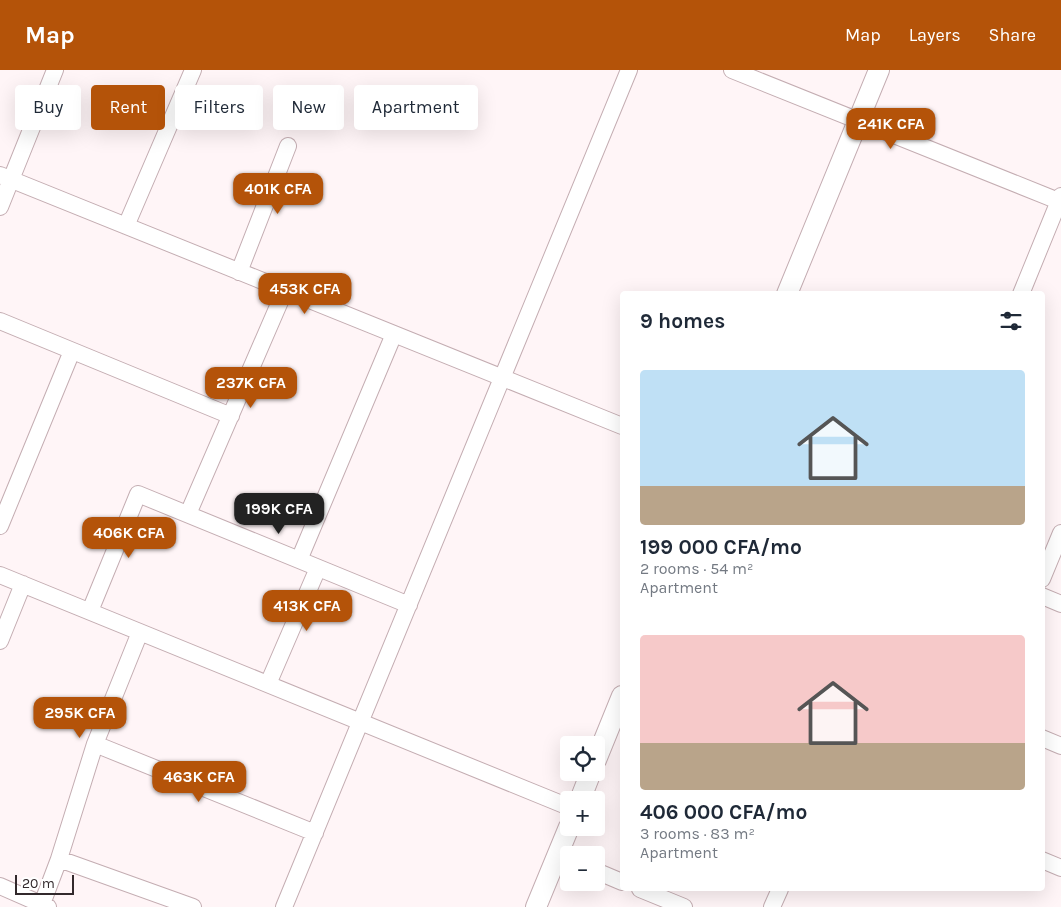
<!DOCTYPE html>
<html lang="en">
<head>
<meta charset="utf-8">
<style>
  :root { --surface:#fff; --page:#f2f2f3; --text:#1f2937; --muted:#747a83; --accent:#b45309 }
  body { margin:0; font-family:Karla,sans-serif; background:var(--page); color:var(--text); height:100vh; display:flex; flex-direction:column; font-size:19px; white-space:nowrap }
  * { box-sizing:border-box; margin:0 }
  p { font-size:16px; color:var(--muted) }
  .icon { flex:none; width:28px; height:28px; fill:none; stroke:currentColor; stroke-width:2; stroke-linecap:round; stroke-linejoin:round }
  .map { position:relative; flex:1; overflow:hidden }
  .details { position:absolute; left:620px; top:221px; width:425px; height:600px; display:flex; flex-direction:column; background:var(--surface); border-radius:5px; box-shadow:0 5px 20px #0002 }
  .details>* { flex:none }
  .top-card { position:absolute; left:15px; top:15px; width:475px; height:45px; display:flex; gap:10px }
  .fabs { position:absolute; left:560px; top:666px; display:grid; gap:10px }
  .fabs a { display:grid; place-items:center; width:45px; height:45px; border-radius:5px; background:var(--surface); box-shadow:0 5px 20px #0002; font-size:25px }
  .scale { position:absolute; left:15px; bottom:12px; width:59px; box-sizing:border-box; padding-left:5px; border:2px solid #32292c; border-top:0; font-size:14px; line-height:18px; white-space:nowrap; color:#32292c; -webkit-text-stroke:4px #fff; paint-order:stroke }
  .price { position:absolute; translate:-50% -42px; padding:0 11px; border-radius:10px; background:var(--accent); color:#fff; font-size:16px; line-height:32px; filter:drop-shadow(0 1px 2px #0008) }
  .price::after { content:''; position:absolute; left:50%; top:30px; width:15px; height:11px; margin-left:-8px; background:inherit; clip-path:polygon(0 0,100% 0,50% 100%) }
  .price.on { background:#222; color:#fff }
  ul { padding:0; list-style:none }
  li { display:grid; align-content:center; gap:10px; height:265px; padding:0 20px }
  li span { display:grid; place-items:center; height:155px; border-radius:5px; color:#555 }
  li>.icon { margin-inline-start:auto }
  span .icon { width:90px; height:90px; fill:#fffc; stroke-width:1 }
  li b { font-size:21px }
  h2 { display:flex; justify-content:space-between; align-items:center; height:60px; padding:0 20px; font-size:21px }
  .chip { padding:0 18px; border-radius:5px; background:var(--surface); box-shadow:0 5px 20px #0002; font-size:18px; line-height:45px }
  .chip.on { background:var(--accent); color:#fff }
  header { display:flex; align-items:center; gap:30px; box-sizing:border-box; height:70px; padding:0 25px; background:var(--accent); color:#fff }
  header strong { font-size:24px }
  nav { display:flex; gap:28px; margin-inline-start:auto; font-size:18px }
  .map>svg:first-child { display:block }
  .lines { fill:none; stroke-linecap:round; stroke-linejoin:round }
  .minor-casing { stroke:#c4adb2; stroke-width:18 }
  .tertiary-casing { stroke:#c4adb2; stroke-width:22 }
  .minor { stroke:#fff; stroke-width:16 }
  .tertiary { stroke:#fff; stroke-width:20 }
</style>
</head>
<body>
<header>
<strong>Map</strong>
<nav><a>Map</a><a>Layers</a><a>Share</a></nav>
</header>
<div class="map">
<svg width="1061" height="837" viewBox="0 0 1061 837">
  <rect width="100%" height="100%" fill="#fff5f7"/>
  <g class="lines">
    <g class="minor-casing">
      <path id="minor" d="M 732,0 L 1061,132
        M 0,105 L 622,356
        M 0,137 L 55,0
        M 126,156 L 193,0
        M 239,202 L 288,76
        M 1021,224 L 1061,126
        M 0,251 L 231,346
        M 188,444 L 285,220
        M 0,456 L 72,281
        M 299,490 L 394,264
        M 0,505 L 569,737
        M 1042,509 L 1061,463
        M 1042,526 L 1061,534
        M 90,541 L 138,424 L 409,535
        M 0,571 L 23,514
        M 268,614 L 318,498
        M 1042,668 L 1061,676
        M 95,674 L 315,763
        M 59,789 L 95,674 L 140,562
        M 1042,790 L 1061,798
        M 596,801 L 622,812
        M 0,816 L 48,837
        M 640,819 L 684,837
        M 42,834 L 59,789 L 193,837
        M 284,837 L 629,0
        M 772,837 L 780,819"/>
    </g>
    <g class="tertiary-casing">
      <path id="tertiary" d="M 787,224 L 879,0
        M 596,690 L 622,626
        M 580,730 L 591,702
        M 536,837 L 569,757"/>
    </g>
    <use href="#minor" class="minor"/>
    <use href="#tertiary" class="tertiary"/>
  </g>
</svg>
<div class="fabs">
<a><svg class="icon" aria-label="locate" viewBox="0 0 24 24"><circle cx="12" cy="12" r="6"/><path d="M12 2v4M12 18v4M2 12h4M18 12h4"/></svg></a>
<a>+</a>
<a>−</a>
</div>
<div class="scale">20 m</div>
<b class="price" style="left:891px;top:80px">241K CFA</b>
<b class="price" style="left:278px;top:145px">401K CFA</b>
<b class="price" style="left:305px;top:245px">453K CFA</b>
<b class="price" style="left:251px;top:339px">237K CFA</b>
<b class="price on" style="left:279px;top:465px">199K CFA</b>
<b class="price" style="left:129px;top:489px">406K CFA</b>
<b class="price" style="left:307px;top:562px">413K CFA</b>
<b class="price" style="left:80px;top:669px">295K CFA</b>
<b class="price" style="left:199px;top:733px">463K CFA</b>
<div class="top-card">
<a class="chip">Buy</a>
<a class="chip on">Rent</a>
<a class="chip">Filters</a>
<a class="chip">New</a>
<a class="chip">Apartment</a>
</div>
<section class="details">
<h2>9 homes<svg class="icon" aria-label="filters" viewBox="0 0 24 24"><path d="M4 7h16M4 17h16"/><circle cx="9" cy="7" r="2"/><circle cx="15" cy="17" r="2"/></svg></h2>
<ul>
<li><span style="background:linear-gradient(#bfe0f5 75%,#b9a48a 0)"><svg class="icon" aria-label="home" viewBox="0 0 24 24"><path d="M3 11l9-7 9 7M6 9v11h12V9"/></svg></span><div><b>199 000 CFA/mo</b><p>2 rooms · 54 m²</p><p>Apartment</p></div></li>
<li><span style="background:linear-gradient(#f6c9c9 70%,#b9a48a 0)"><svg class="icon" aria-label="home" viewBox="0 0 24 24"><path d="M3 11l9-7 9 7M6 9v11h12V9"/></svg></span><div><b>406 000 CFA/mo</b><p>3 rooms · 83 m²</p><p>Apartment</p></div></li>
</ul>
</section>
</div>
</body>
</html>
